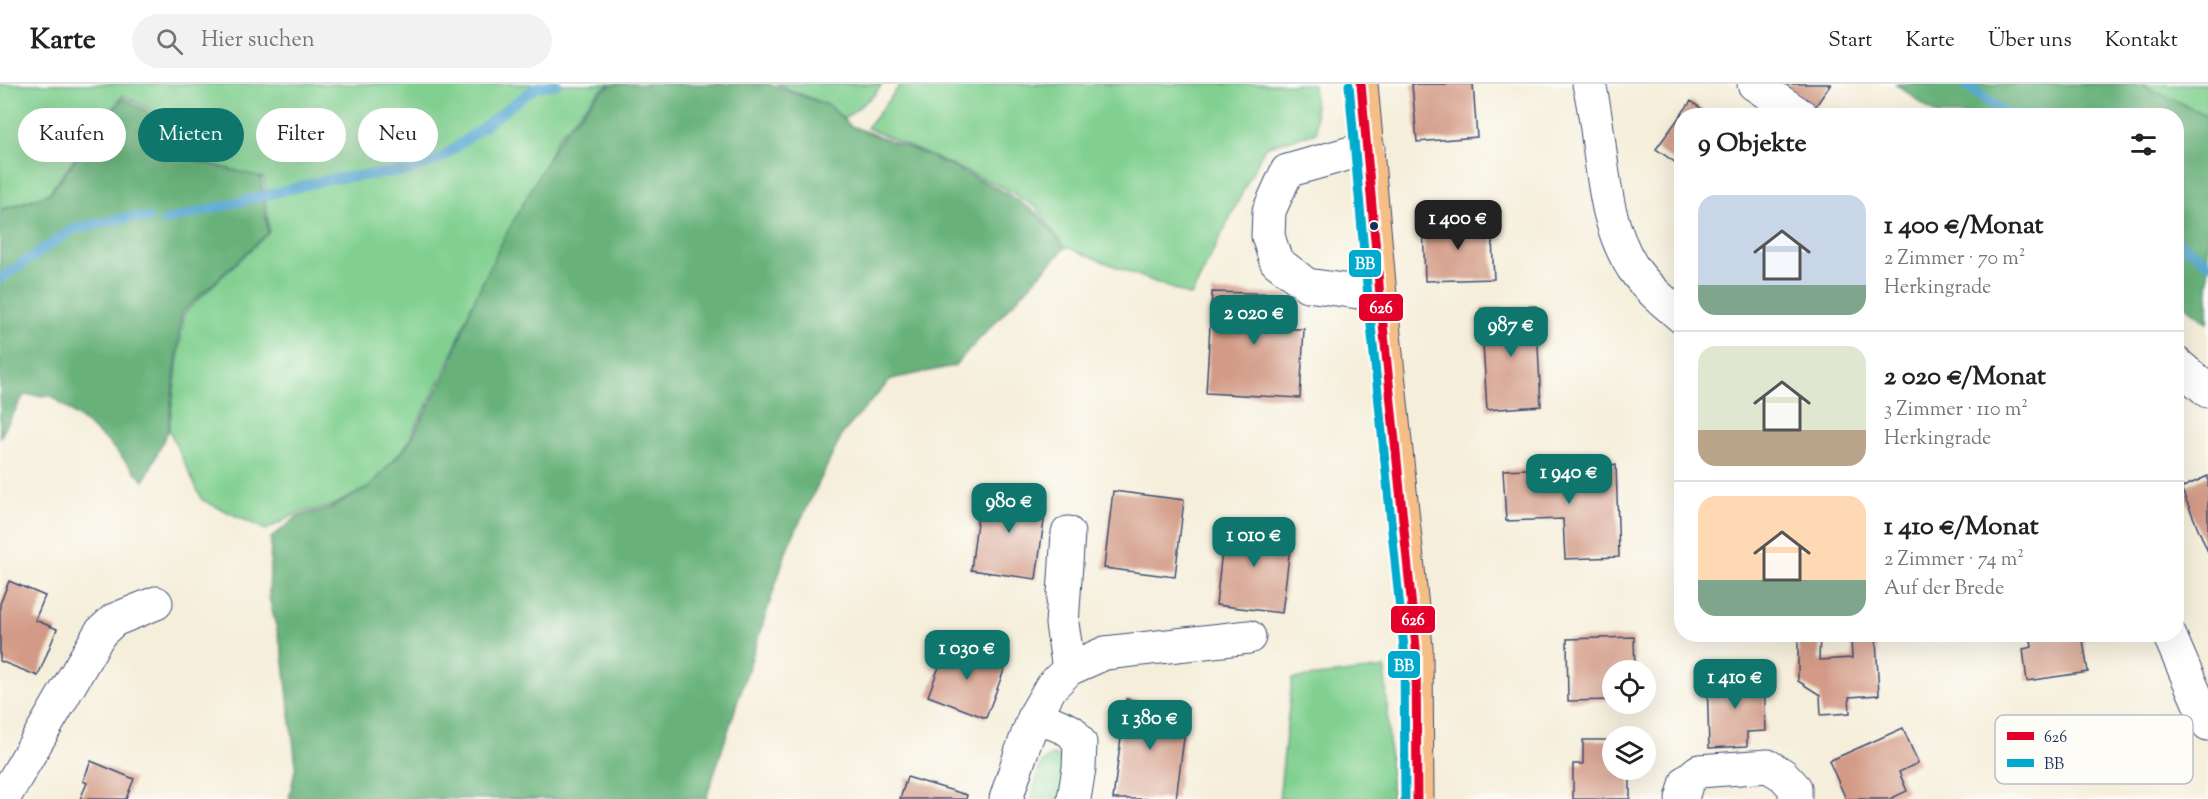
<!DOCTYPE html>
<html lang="de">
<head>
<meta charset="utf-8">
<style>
  :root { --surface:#fff; --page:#f2f2f2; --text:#222; --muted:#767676; --line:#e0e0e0; --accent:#0f766e }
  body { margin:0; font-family:"Sorts Mill Goudy",serif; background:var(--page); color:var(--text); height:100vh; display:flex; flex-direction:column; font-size:22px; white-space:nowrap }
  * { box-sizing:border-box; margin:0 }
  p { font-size:20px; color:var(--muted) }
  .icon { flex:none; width:33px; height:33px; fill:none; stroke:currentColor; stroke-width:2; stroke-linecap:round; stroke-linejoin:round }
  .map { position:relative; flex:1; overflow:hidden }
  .side { position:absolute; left:1674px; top:24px; width:510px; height:534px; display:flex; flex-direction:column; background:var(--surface); border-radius:24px; box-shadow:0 6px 24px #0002 }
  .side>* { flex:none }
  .top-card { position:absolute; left:18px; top:24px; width:570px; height:54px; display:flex; gap:12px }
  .tools { position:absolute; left:1602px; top:576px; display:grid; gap:12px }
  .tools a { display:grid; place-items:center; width:54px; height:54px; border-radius:50%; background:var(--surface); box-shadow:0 6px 24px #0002; font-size:30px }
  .price { position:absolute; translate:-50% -51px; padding:0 14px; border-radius:12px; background:var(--accent); color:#fff; font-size:20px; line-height:39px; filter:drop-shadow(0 2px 3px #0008) }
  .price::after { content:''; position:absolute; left:50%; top:36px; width:18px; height:14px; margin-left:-9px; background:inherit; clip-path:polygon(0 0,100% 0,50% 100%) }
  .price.active { background:#222; color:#fff }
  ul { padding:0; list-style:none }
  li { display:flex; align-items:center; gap:18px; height:150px; padding:0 24px }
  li+li { border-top:2px solid var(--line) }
  li span { display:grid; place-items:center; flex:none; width:168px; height:120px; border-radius:18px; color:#555 }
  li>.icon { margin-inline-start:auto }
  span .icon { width:72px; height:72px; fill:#fffc; stroke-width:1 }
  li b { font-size:26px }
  h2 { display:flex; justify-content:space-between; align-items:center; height:72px; padding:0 24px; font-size:26px }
  .chip { padding:0 21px; border-radius:27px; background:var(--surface); box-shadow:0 6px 24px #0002; font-size:21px; line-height:54px }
  .chip.active { background:var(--accent); color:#fff }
  header { display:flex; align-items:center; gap:36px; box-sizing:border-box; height:84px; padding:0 30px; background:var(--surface); border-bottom:2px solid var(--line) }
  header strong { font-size:28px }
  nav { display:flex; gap:33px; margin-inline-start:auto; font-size:21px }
  .search { width:420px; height:54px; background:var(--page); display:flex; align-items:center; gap:15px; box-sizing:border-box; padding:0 21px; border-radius:33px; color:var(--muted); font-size:22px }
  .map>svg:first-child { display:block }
  .green { fill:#81d090; stroke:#4e8077; stroke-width:1.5 }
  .forest { fill:#68b27a; stroke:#42706c; stroke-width:1.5 }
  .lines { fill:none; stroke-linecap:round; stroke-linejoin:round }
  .stream { stroke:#58a8d2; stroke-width:10 }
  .building { fill:#d39b87 }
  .minor-casing { stroke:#3c4c71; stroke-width:35 }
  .major-casing { stroke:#3c4c71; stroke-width:35 }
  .minor { stroke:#fff; stroke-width:33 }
  .major { stroke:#f6be87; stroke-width:33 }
  .bus-1-casing { stroke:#fdfcf7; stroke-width:14 }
  .bus-2-casing { stroke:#fdfcf7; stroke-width:14 }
  .bus-1 { stroke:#e4002b; stroke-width:9 }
  .bus-2 { stroke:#00a9ce; stroke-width:9 }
  .bus-dot { fill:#1b2f5e; stroke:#fdfcf7; stroke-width:2 }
  .key { fill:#fdfcf7; stroke:#b9bec9; stroke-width:1.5 }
  .key-label { font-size:16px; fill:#1b2f5e }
  .line-badge { stroke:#fdfcf7; stroke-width:2 }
  .badge-label { font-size:16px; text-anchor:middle; font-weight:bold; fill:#fff }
</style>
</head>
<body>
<header>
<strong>Karte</strong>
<div class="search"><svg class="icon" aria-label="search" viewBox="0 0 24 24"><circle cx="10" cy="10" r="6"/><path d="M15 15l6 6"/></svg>Hier suchen</div>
<nav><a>Start</a><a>Karte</a><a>Über uns</a><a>Kontakt</a></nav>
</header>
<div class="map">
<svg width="2208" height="715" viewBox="0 0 2208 715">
  <rect width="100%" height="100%" fill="#fdfcf7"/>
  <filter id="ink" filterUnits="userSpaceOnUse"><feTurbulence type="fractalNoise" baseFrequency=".0167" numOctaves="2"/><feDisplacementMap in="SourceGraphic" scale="12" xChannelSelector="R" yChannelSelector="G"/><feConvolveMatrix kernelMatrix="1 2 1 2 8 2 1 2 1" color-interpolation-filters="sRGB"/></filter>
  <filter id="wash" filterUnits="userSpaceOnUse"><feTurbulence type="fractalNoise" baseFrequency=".008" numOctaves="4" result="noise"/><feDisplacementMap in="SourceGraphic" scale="24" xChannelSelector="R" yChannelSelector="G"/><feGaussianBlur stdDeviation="1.35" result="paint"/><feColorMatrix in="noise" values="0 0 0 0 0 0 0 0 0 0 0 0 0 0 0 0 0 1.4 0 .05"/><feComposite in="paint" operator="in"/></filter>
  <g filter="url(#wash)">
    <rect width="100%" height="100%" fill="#f5eeda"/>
    <path class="green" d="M 0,0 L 611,0 L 600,6 L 557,54 L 541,93 L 504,155 L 471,222 L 448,281 L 405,363 L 370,403 L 329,423 L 298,429 L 266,446 L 202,416 L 169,346 L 184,229 L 269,148 L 264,95 L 198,76 L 153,27 L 123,11 L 48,110 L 0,126 Z
      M 776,0 L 882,0 L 874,11 L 844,35 L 830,22 Z
      M 901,0 L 1313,0 L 1317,48 L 1265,63 L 1191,212 L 1063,162 L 1037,124 L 1004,104 L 867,44 Z
      M 2144,0 L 2208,0 L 2208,35 L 2206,31 L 2152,6 Z
      M 1385,584 L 1392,715 L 1279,715 L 1292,595 Z
      M 1052,671 L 1068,675 L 1069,715 L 1031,715 L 1041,680 Z"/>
    <path class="forest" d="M 613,0 L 769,0 L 829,22 L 851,42 L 927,71 L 1001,106 L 1037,129 L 1065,164 L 954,282 L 891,295 L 843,349 L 788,462 L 706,715 L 289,715 L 296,681 L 283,571 L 269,513 L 271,454 L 298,432 L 329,425 L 369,403 L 408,361 L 449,284 L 472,221 L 504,154 L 559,55 L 599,9 Z
      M 1896,0 L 2144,0 L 2152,6 L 2206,31 L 2208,35 L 2208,239 L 2177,215 L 2176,32 L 1937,31 Z
      M 123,14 L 151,29 L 196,77 L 261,93 L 268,149 L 182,228 L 168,347 L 144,397 L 107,357 L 52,312 L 24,311 L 0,353 L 0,127 L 50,109 Z"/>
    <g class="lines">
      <path class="stream" d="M 1965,0 L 2008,32
        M 164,137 L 330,95 L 407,87 L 443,73 L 536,3 L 557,0
        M 2176,156 L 2208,179
        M 0,195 L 73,145 L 130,133 L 148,134"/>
    </g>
    <g id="blocks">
      <path class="building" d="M 1412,0 L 1473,0 L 1477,53 L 1417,58 Z
        M 1783,0 L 1831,0 L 1815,23 Z
        M 1691,17 L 1711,32 L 1682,32 L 1682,83 L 1656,65 Z
        M 1491,136 L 1494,195 L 1425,197 L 1423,138 Z
        M 1212,208 L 1289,210 L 1288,245 L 1304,245 L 1300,314 L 1206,309 Z
        M 1536,222 L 1541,322 L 1487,326 L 1481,225 Z
        M 1616,381 L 1619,473 L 1565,475 L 1563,435 L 1506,437 L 1503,386 Z
        M 2208,392 L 2208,468 L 2181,404 Z
        M 981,406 L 1047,415 L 1036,495 L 971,486 Z
        M 1113,407 L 1184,416 L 1175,493 L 1104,484 Z
        M 1225,439 L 1292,447 L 1282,529 L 1216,521 Z
        M 9,497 L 45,512 L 35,536 L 57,545 L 38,592 L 0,577 L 0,520 Z
        M 2030,550 L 2091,550 L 2092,554 L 2083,556 L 2088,588 L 2027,597 L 2023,565 L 2032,563 Z
        M 1820,552 L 1819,576 L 1852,574 L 1851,556 L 1876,554 L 1879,611 L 1849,613 L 1850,629 L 1821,631 L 1820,611 L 1798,597 L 1798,554 Z
        M 1634,553 L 1635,586 L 1612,586 L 1612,616 L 1568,617 L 1567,555 Z
        M 948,559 L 1006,581 L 986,634 L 928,612 Z
        M 1764,592 L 1766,647 L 1747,648 L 1747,662 L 1709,664 L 1707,595 Z
        M 1126,615 L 1188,624 L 1176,715 L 1113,715 Z
        M 1903,644 L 1918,679 L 1899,688 L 1907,707 L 1890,715 L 1846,715 L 1829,677 Z
        M 1583,656 L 1612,656 L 1612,686 L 1630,686 L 1630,715 L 1573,715 L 1573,680 L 1583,680 Z
        M 91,677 L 134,695 L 126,715 L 80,715 L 87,699 L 83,697 Z
        M 907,693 L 967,711 L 966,715 L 900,715 Z"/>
    </g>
  </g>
  <g filter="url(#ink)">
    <use href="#blocks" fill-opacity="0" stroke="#3c4c71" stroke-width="1.5"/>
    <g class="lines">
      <g class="minor-casing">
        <path id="minor" d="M 1589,0 C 1604,60 1598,130 1633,184 C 1646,203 1664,218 1682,233
          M 1754,0 L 1802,32
          M 1368,64 L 1287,87 L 1269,127 L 1268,152 L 1276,177 L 1307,201 L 1380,211
          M 2176,279 L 2208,307
          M 1068,449 L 1062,540 L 1069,585
          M 2169,550 L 2208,640
          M 1035,631 L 1071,647 L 1080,659 L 1079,684 L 1074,715
          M 3,715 L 100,549 L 114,536 L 156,519
          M 1006,715 L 1021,669 L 1035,631 L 1051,603 L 1069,585 L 1105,569 L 1249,553
          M 1682,715 L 1687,697 L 1699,687 L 1768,682 L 1783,691 L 1795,704 L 1795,715"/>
      </g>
      <g class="major-casing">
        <path id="major" d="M 1361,0 L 1380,211 L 1416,563 L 1417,715"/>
      </g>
      <use href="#minor" class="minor"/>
      <use href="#major" class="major"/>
      <g class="bus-1-casing">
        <path id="bus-1" d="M 1361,0 L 1380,211 L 1416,563 L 1417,715"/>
      </g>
      <g class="bus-2-casing">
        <path id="bus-2" d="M 1349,1 L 1368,212 L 1404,564 L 1405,715"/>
      </g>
      <use href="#bus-1" class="bus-1"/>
      <use href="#bus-2" class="bus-2"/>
    </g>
  </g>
  <circle class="bus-dot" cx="1374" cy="142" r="5"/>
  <rect x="1995" y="631" width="198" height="69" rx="9" class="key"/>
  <rect x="2007" y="648" width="27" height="8" fill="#e4002b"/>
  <rect x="2007" y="675" width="27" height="8" fill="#00a9ce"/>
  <g class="key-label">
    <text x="2044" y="658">626</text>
    <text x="2044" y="685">BB</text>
  </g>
  <g class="line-badge">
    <rect x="1348" y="165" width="34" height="29" rx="6" fill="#00a9ce"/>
    <rect x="1358" y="209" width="46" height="29" rx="6" fill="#e4002b"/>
    <rect x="1390" y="521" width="46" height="29" rx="6" fill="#e4002b"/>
    <rect x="1387" y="566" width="34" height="29" rx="6" fill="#00a9ce"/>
  </g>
  <g class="badge-label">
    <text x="1365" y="185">BB</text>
    <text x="1381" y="229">626</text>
    <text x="1413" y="541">626</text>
    <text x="1404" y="587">BB</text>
  </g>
</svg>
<div class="tools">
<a><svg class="icon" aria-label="locate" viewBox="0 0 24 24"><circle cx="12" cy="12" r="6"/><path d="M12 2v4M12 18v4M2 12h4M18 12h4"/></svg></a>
<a><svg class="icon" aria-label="layers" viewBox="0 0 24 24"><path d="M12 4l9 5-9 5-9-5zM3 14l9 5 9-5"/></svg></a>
</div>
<b class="price active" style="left:1458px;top:167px">1 400 €</b>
<b class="price" style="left:1254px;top:262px">2 020 €</b>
<b class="price" style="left:1511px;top:274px">987 €</b>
<b class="price" style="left:1569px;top:421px">1 940 €</b>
<b class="price" style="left:1009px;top:450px">980 €</b>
<b class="price" style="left:1254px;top:484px">1 010 €</b>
<b class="price" style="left:967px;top:597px">1 030 €</b>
<b class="price" style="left:1735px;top:626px">1 410 €</b>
<b class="price" style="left:1150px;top:667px">1 380 €</b>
<div class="top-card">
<a class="chip">Kaufen</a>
<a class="chip active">Mieten</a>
<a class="chip">Filter</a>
<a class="chip">Neu</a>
</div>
<section class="side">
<h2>9 Objekte<svg class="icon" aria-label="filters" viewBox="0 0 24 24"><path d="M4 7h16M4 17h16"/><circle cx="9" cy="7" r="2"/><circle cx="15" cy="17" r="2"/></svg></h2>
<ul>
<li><span style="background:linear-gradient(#c9d6e8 75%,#7fa58c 0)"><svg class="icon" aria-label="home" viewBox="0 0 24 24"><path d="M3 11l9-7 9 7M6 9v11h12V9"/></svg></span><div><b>1 400 €/Monat</b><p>2 Zimmer · 70 m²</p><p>Herkingrade</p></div></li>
<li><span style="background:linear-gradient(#dfe7d0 70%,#b9a48a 0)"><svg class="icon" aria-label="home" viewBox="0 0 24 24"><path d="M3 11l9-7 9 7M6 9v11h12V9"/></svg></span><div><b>2 020 €/Monat</b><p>3 Zimmer · 110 m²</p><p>Herkingrade</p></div></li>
<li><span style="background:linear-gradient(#ffd9b3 70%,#7fa58c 0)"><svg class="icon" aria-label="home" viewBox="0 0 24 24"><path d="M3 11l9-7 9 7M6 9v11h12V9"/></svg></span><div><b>1 410 €/Monat</b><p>2 Zimmer · 74 m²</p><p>Auf der Brede</p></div></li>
</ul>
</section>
</div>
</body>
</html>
